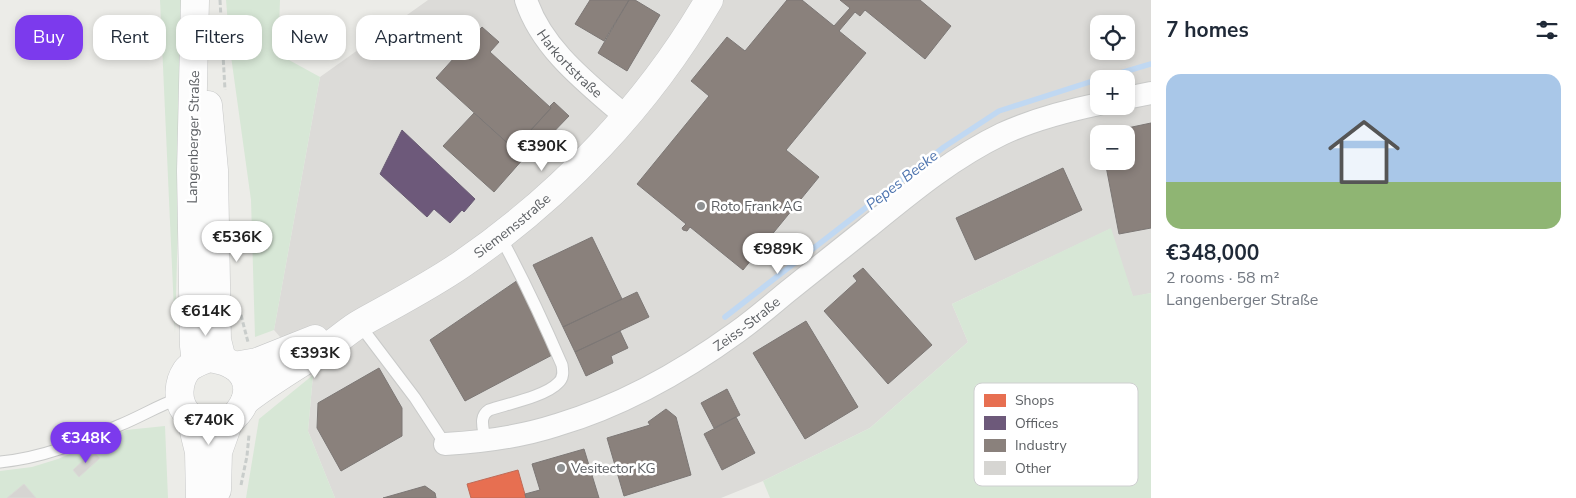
<!DOCTYPE html>
<html lang="en">
<head>
<meta charset="utf-8">
<style>
  :root { --surface:#fff; --page:#f6f6f7; --text:#1f2937; --muted:#747a83; --accent:#7c3aed }
  body { margin:0; font-family:"Nunito Sans",sans-serif; background:var(--page); color:var(--text); height:100vh; display:flex; flex-direction:column; font-size:19px; white-space:nowrap }
  * { box-sizing:border-box; margin:0 }
  p { font-size:16px; color:var(--muted) }
  .icon { flex:none; width:28px; height:28px; fill:none; stroke:currentColor; stroke-width:2; stroke-linecap:round; stroke-linejoin:round }
  .map { position:relative; flex:1; overflow:hidden }
  .details { display:flex; flex-direction:column; background:var(--surface); width:425px }
  .details>* { flex:none }
  .banner { position:absolute; left:15px; top:15px; width:475px; height:45px; display:flex; gap:10px }
  .controls { position:absolute; left:1090px; top:15px; display:grid; gap:10px }
  .controls a { display:grid; place-items:center; width:45px; height:45px; border-radius:10px; background:var(--surface); box-shadow:0 2px 8px #0003; font-size:25px }
  .price { position:absolute; translate:-50% -42px; padding:0 11px; border-radius:18px; background:#fff; color:#222; font-size:16px; line-height:32px; filter:drop-shadow(0 1px 2px #0008) }
  .price::after { content:''; position:absolute; left:50%; top:30px; width:15px; height:11px; margin-left:-8px; background:inherit; clip-path:polygon(0 0,100% 0,50% 100%) }
  .price.on { background:var(--accent); color:#fff }
  ul { padding:0; list-style:none }
  li { display:grid; align-content:center; gap:10px; height:265px; padding:0 15px }
  li span { display:grid; place-items:center; height:155px; border-radius:15px; color:#555 }
  li>.icon { margin-inline-start:auto }
  span .icon { width:90px; height:90px; fill:#fffc; stroke-width:1 }
  li b { font-size:21px }
  h2 { display:flex; justify-content:space-between; align-items:center; height:60px; padding:0 15px; font-size:21px }
  .pill { padding:0 18px; border-radius:15px; background:var(--surface); box-shadow:0 2px 8px #0003; font-size:18px; line-height:45px }
  .pill.on { background:var(--accent); color:#fff }
  main { display:flex; flex:1; min-height:0 }
  .map>svg:first-child { display:block }
  .industrial { fill:#dcdbd8; fill-rule:evenodd }
  .green { fill:#d7e7d6 }
  .shops { fill:#e76f51; stroke:#be6a57 }
  .offices { fill:#6d597a; stroke:#685b73 }
  .industry { fill:#8a817c; stroke:#7c7775 }
  .lines { fill:none; stroke-linecap:round; stroke-linejoin:round }
  .stream { stroke:#c0d8f2; stroke-width:5.5 }
  .building { fill:#d6d5d2; stroke:#dbdad7 }
  .lane-casing { stroke:#c9cac9; stroke-width:13 }
  .street-casing { stroke:#c9cac9; stroke-width:24 }
  .secondary-casing { stroke:#c7c8c8; stroke-width:29 }
  .path { stroke:#c9cdcb; stroke-width:3; stroke-dasharray:5 2.5; stroke-linecap:butt }
  .lane { stroke:#fcfcfc; stroke-width:11 }
  .street { stroke:#fcfcfc; stroke-width:22 }
  .secondary { stroke:#fcfcfc; stroke-width:28 }
  .poi-dot { fill:#8f9192; stroke:#fff; stroke-width:2 }
  .labels { text-anchor:middle; stroke-width:5; stroke-linejoin:round; paint-order:stroke }
  .street-label { font-size:14px; fill:#5d6064; stroke:#fff }
  .poi-label { font-size:14px; fill:#5d6064; stroke:#fff; text-anchor:start }
  .water-label { font-size:15px; font-style:italic; fill:#4f75af; stroke:#fff }
  .key { fill:#fff; stroke:#cecfd0; stroke-width:1 }
  .key-label { font-size:14px; fill:#5d6064 }
</style>
</head>
<body>
<main>
<div class="map">
<svg width="1151" height="498" viewBox="0 0 1151 498">
  <rect width="100%" height="100%" fill="#ecece8"/>
  <path class="industrial" d="M 428,0 L 1151,0 L 1151,293 L 1133,297 L 1110,229 L 952,304 L 968,342 L 870,428 L 763,481 L 721,498 L 335,498 L 308,431 L 313,375 L 274,330 L 320,77 ZM 1099,24 L 1126,24 L 1126,51 L 1099,51 ZM 1099,79 L 1126,79 L 1126,106 L 1099,106 ZM 1099,134 L 1126,134 L 1126,161 L 1099,161 Z"/>
  <path class="green" d="M 160,0 L 184,0 L 175,333 Z
    M 226,0 L 280,0 L 278,54 L 320,77 L 274,330 L 255,337 L 251,200 L 230,49 Z
    M 1111,228 L 1133,296 L 1151,293 L 1151,498 L 770,498 L 763,481 L 870,428 L 968,342 L 952,304 Z
    M 313,375 L 308,431 L 335,498 L 246,498 L 259,419 Z
    M 165,426 L 168,498 L 0,498 L 0,471 L 32,467 L 58,459 L 126,430 Z"/>
  <path class="shops" d="M 518,470 L 526,498 L 471,498 L 467,484 Z"/>
  <path class="offices" d="M 402,130 L 475,199 L 464,212 L 462,210 L 450,223 L 434,209 L 427,217 L 380,174 Z"/>
  <path class="industry" d="M 590,0 L 629,0 L 604,41 L 575,24 Z
    M 629,0 L 635,0 L 660,15 L 627,71 L 598,53 Z
    M 787,0 L 802,0 L 834,26 L 850,8 L 840,0 L 920,0 L 951,26 L 925,59 L 865,10 L 860,16 L 855,12 L 839,31 L 866,53 L 786,150 L 819,177 L 743,270 L 690,227 L 687,231 L 683,230 L 682,228 L 686,224 L 637,184 L 709,96 L 691,81 L 727,37 L 745,51 Z
    M 482,27 L 499,42 L 490,52 L 551,108 L 514,149 L 436,78 Z
    M 554,102 L 569,116 L 541,145 L 528,133 L 551,108 L 550,106 Z
    M 474,113 L 524,158 L 494,192 L 443,146 Z
    M 1151,123 L 1151,228 L 1119,234 L 1105,161 L 1126,161 L 1126,134 L 1099,134 Z
    M 1063,168 L 1082,210 L 975,260 L 956,218 Z
    M 592,237 L 622,299 L 563,327 L 533,265 Z
    M 863,268 L 932,345 L 888,384 L 824,311 L 857,281 L 853,276 Z
    M 518,280 L 554,354 L 465,401 L 430,340 Z
    M 637,292 L 649,317 L 575,352 L 563,327 Z
    M 806,321 L 858,407 L 805,439 L 753,353 Z
    M 620,331 L 628,348 L 611,356 L 613,363 L 586,376 L 575,352 Z
    M 379,368 L 402,408 L 402,436 L 341,471 L 317,428 L 318,403 Z
    M 727,389 L 740,415 L 714,428 L 701,403 Z
    M 666,409 L 676,417 L 691,475 L 624,496 L 607,438 L 650,425 L 648,422 Z
    M 736,417 L 755,453 L 722,470 L 704,434 Z
    M 584,449 L 599,498 L 526,498 L 525,494 L 540,490 L 532,464 Z
    M 425,486 L 435,493 L 436,498 L 383,498 Z"/>
  <g class="lines">
    <path class="stream" d="M 1100,79 L 1151,64
      M 725,317 L 944,147 L 999,111 L 1099,79"/>
  </g>
  <path class="building" d="M 95,453 L 100,458 L 79,477 L 73,470 L 87,457 Z
    M 24,484 L 36,498 L 7,498 Z"/>
  <g class="lines">
    <g class="lane-casing">
      <path id="lane" d="M 359,324 L 415,398 L 445,444
        M 485,441 C 484,429 478,417 489,410 C 507,404 546,396 558,383 C 564,378 563,371 562,365 C 543,321 523,278 500,236
        M 0,462 C 42,458 82,442 120,425 C 140,417 159,405 180,398"/>
    </g>
    <g class="street-casing">
      <g id="street">
        <path id="s1" d="M 526,0 C 542,49 587,83 625,116"/>
        <path d="M 1126,98 L 1151,93"/>
        <path id="s2" d="M 445,444 C 481,442 523,436 557,425 C 621,406 682,372 737,332 C 754,320 770,306 787,292 C 813,271 840,250 866,229 C 909,194 952,158 1002,134 C 1032,120 1066,111 1099,104"/>
      </g>
    </g>
    <g class="secondary-casing">
      <g id="secondary">
        <path d="M 195,0 L 191,171 L 194,346 L 196,363"/>
        <path d="M 208,105 L 214,170 L 217,340 L 222,360"/>
        <path d="M 209,358 C 289,368 224,462 185,411 C 177,400 178,383 186,371 C 191,364 201,361 209,358 Z"/>
        <path d="M 234,366 L 257,362 L 315,339"/>
        <path id="s3" d="M 245,401 C 272,380 301,363 330,345 C 341,338 350,329 361,323 C 395,304 430,286 462,264 C 562,195 648,105 709,0"/>
        <path d="M 191,419 L 199,452 L 200,498"/>
        <path d="M 217,490 L 218,452 L 229,421"/>
      </g>
    </g>
    <path class="path" d="M 220,0 L 225,90
      M 241,315 L 248,342
      M 241,485 L 247,456 L 249,435"/>
    <use href="#lane" class="lane"/>
    <use href="#street" class="street"/>
    <use href="#secondary" class="secondary"/>
  </g>
  <g class="poi-dot">
    <circle cx="701" cy="206" r="5"/>
    <circle cx="561" cy="468" r="5"/>
  </g>
  <g class="labels">
    <g class="street-label">
      <text dy="5" stroke="none"><textPath href="#s1" startOffset="78">Harkortstraße</textPath></text>
      <text transform="translate(193 137) rotate(-89)" y="5">Langenberger Straße</text>
      <text dy="5" stroke="none"><textPath href="#s3" startOffset="320">Siemensstraße</textPath></text>
      <text dy="5" stroke="none"><textPath href="#s2" startOffset="330">Zeiss-Straße</textPath></text>
    </g>
    <g class="poi-label">
      <text x="711" y="211">Roto Frank AG</text>
      <text x="571" y="473">Vesitector KG</text>
    </g>
    <g class="water-label">
      <text transform="translate(902 180) rotate(-38)" y="5">Pepes Beeke</text>
    </g>
  </g>
  <rect x="974" y="383" width="164" height="103" rx="8" class="key"/>
  <rect x="984" y="394" width="22" height="13" fill="#e76f51"/>
  <rect x="984" y="416" width="22" height="14" fill="#6d597a"/>
  <rect x="984" y="439" width="22" height="13" fill="#8a817c"/>
  <rect x="984" y="461" width="22" height="14" fill="#d6d5d2"/>
  <g class="key-label">
    <text x="1015" y="405">Shops</text>
    <text x="1015" y="428">Offices</text>
    <text x="1015" y="450">Industry</text>
    <text x="1015" y="473">Other</text>
  </g>
</svg>
<div class="controls">
<a><svg class="icon" aria-label="locate" viewBox="0 0 24 24"><circle cx="12" cy="12" r="6"/><path d="M12 2v4M12 18v4M2 12h4M18 12h4"/></svg></a>
<a>+</a>
<a>−</a>
</div>
<b class="price" style="left:542px;top:172px">€390K</b>
<b class="price" style="left:237px;top:263px">€536K</b>
<b class="price" style="left:778px;top:275px">€989K</b>
<b class="price" style="left:206px;top:337px">€614K</b>
<b class="price" style="left:315px;top:379px">€393K</b>
<b class="price" style="left:209px;top:446px">€740K</b>
<b class="price on" style="left:86px;top:464px">€348K</b>
<div class="banner">
<a class="pill on">Buy</a>
<a class="pill">Rent</a>
<a class="pill">Filters</a>
<a class="pill">New</a>
<a class="pill">Apartment</a>
</div>
</div>
<section class="details">
<h2>7 homes<svg class="icon" aria-label="filters" viewBox="0 0 24 24"><path d="M4 7h16M4 17h16"/><circle cx="9" cy="7" r="2"/><circle cx="15" cy="17" r="2"/></svg></h2>
<ul>
<li><span style="background:linear-gradient(#a9c7e8 70%,#8fb573 0)"><svg class="icon" aria-label="home" viewBox="0 0 24 24"><path d="M3 11l9-7 9 7M6 9v11h12V9"/></svg></span><div><b>€348,000</b><p>2 rooms · 58 m²</p><p>Langenberger Straße</p></div></li>
</ul>
</section>
</main>
</body>
</html>
